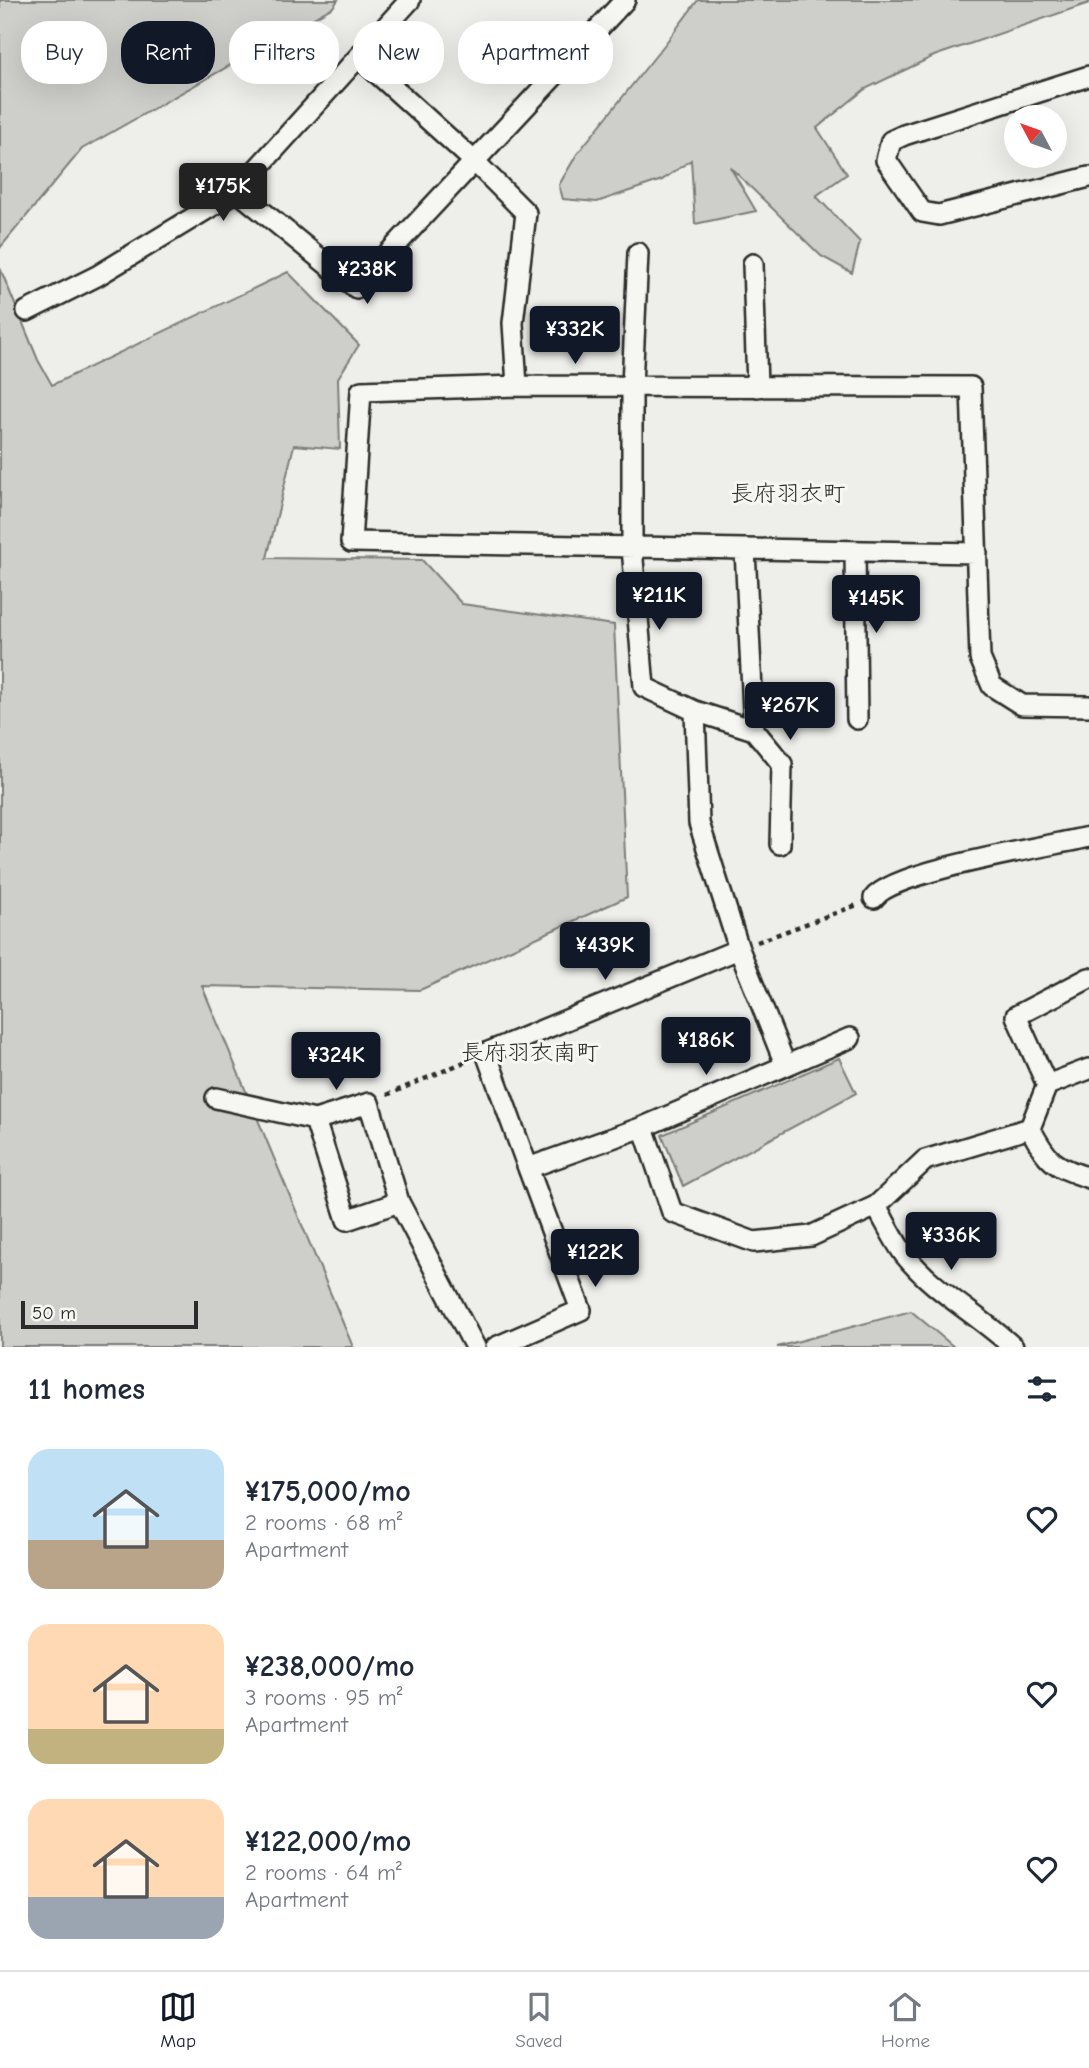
<!DOCTYPE html>
<html lang="en">
<head>
<meta charset="utf-8">
<style>
  :root { --surface:#fff; --page:#f2f2f3; --text:#1f2937; --muted:#747a83; --line:#e0e1e3; --accent:#111827 }
  body { margin:0; font-family:"Comic Neue","Klee One",sans-serif; background:var(--page); color:var(--text); height:100vh; display:flex; flex-direction:column; font-size:26px; white-space:nowrap }
  * { box-sizing:border-box; margin:0 }
  p { font-size:23px; color:var(--muted) }
  .icon { flex:none; width:38px; height:38px; fill:none; stroke:currentColor; stroke-width:2; stroke-linecap:round; stroke-linejoin:round }
  .map { position:relative; height:1347px; overflow:hidden }
  .panel { display:flex; flex-direction:column; background:var(--surface); flex:1 }
  .panel>* { flex:none }
  .hud { position:absolute; left:21px; top:21px; width:700px; height:63px; display:flex; gap:14px }
  .needle { width:46px; rotate:311deg }
  .buttons { position:absolute; left:1004px; top:105px; display:grid; gap:14px }
  .buttons a { display:grid; place-items:center; width:63px; height:63px; border-radius:50%; background:var(--surface); box-shadow:0 7px 28px #0002; font-size:35px }
  .scale { position:absolute; left:21px; bottom:18px; width:177px; box-sizing:border-box; padding-left:7px; border:4px solid #2b2b2b; border-top:0; font-size:19px; line-height:24px; white-space:nowrap; color:#2b2b2b; -webkit-text-stroke:5px #f6f6f2; paint-order:stroke }
  .price { position:absolute; translate:-50% -60px; padding:0 16px; border-radius:7px; background:var(--accent); color:#fff; font-size:23px; line-height:46px; filter:drop-shadow(0 2px 4px #0008) }
  .price::after { content:''; position:absolute; left:50%; top:42px; width:21px; height:16px; margin-left:-10px; background:inherit; clip-path:polygon(0 0,100% 0,50% 100%) }
  .price.current { background:#222; color:#fff }
  ul { padding:0; list-style:none }
  li { display:flex; align-items:center; gap:21px; height:175px; padding:0 28px }
  li span { display:grid; place-items:center; flex:none; width:196px; height:140px; border-radius:21px; color:#555 }
  li>.icon { margin-inline-start:auto }
  span .icon { width:84px; height:84px; fill:#fffc; stroke-width:1 }
  li b { font-size:30px }
  h2 { display:flex; justify-content:space-between; align-items:center; height:84px; padding:0 28px; font-size:30px }
  .pill { padding:0 24px; border-radius:28px; background:var(--surface); box-shadow:0 7px 28px #0002; font-size:24px; line-height:63px }
  .pill.current { background:var(--accent); color:#fff }
  .dock { display:flex; justify-content:space-around; align-items:center; height:98px; border-top:2px solid var(--line); background:var(--surface); font-size:19px; color:var(--muted) }
  .dock a { display:grid; justify-items:center; gap:4px }
  .dock .current { color:var(--accent) }
  .map>svg:first-child { display:block }
  .green { fill:#cececa; stroke:#7c7c7a; stroke-width:2 }
  .lines { fill:none; stroke-linecap:round; stroke-linejoin:round }
  .street-casing { stroke:#2b2b2b; stroke-width:24 }
  .path { stroke:#2b2b2b; stroke-width:4.5; stroke-dasharray:5 5; stroke-linecap:butt }
  .street { stroke:#f6f6f2; stroke-width:19 }
  .labels { text-anchor:middle; stroke-width:6; stroke-linejoin:round; paint-order:stroke }
  .quarter-label { font-size:23px; fill:#2b2b2b; stroke:#f6f6f2 }
</style>
</head>
<body>
<div class="map">
<svg width="1089" height="1347" viewBox="0 0 1089 1347">
  <rect width="100%" height="100%" fill="#eeeeea"/>
  <filter id="ink" filterUnits="userSpaceOnUse"><feTurbulence type="fractalNoise" baseFrequency=".0143" numOctaves="2"/><feDisplacementMap in="SourceGraphic" scale="14" xChannelSelector="R" yChannelSelector="G"/><feConvolveMatrix kernelMatrix="1 2 1 2 8 2 1 2 1" color-interpolation-filters="sRGB"/></filter>
  <g filter="url(#ink)">
    <path class="green" d="M 0,0 L 338,0 L 333,7 L 82,149 L 0,248 Z
      M 698,0 L 1089,0 L 1089,3 L 934,56 L 865,89 L 817,128 L 847,174 L 816,196 L 860,242 L 852,273 L 821,256 L 730,167 L 756,211 L 695,224 L 691,160 L 662,180 L 597,202 L 563,199 L 559,185 L 577,154 L 665,44 Z
      M 0,268 L 38,360 L 52,385 L 288,272 L 359,345 L 338,378 L 340,449 L 294,445 L 267,558 L 422,560 L 462,604 L 614,625 L 627,897 L 420,990 L 202,986 L 353,1347 L 0,1347 Z
      M 839,1058 L 856,1093 L 683,1186 L 662,1135 Z
      M 911,1311 L 954,1347 L 777,1347 Z"/>
    <g class="lines">
      <g class="street-casing">
        <path id="street" d="M 359,57 L 475,162 L 526,213 L 513,323 L 517,386
          M 1089,76 L 904,135 L 891,141 L 886,160 L 922,212 L 939,215 L 1089,177
          M 237,191 L 356,288 L 625,0
          M 638,253 L 632,386 L 632,548 L 644,687 L 695,711 L 754,730 L 782,764 L 780,844
          M 753,264 L 757,387
          M 27,311 L 97,276 L 237,191 L 410,0
          M 745,550 L 754,730
          M 855,551 L 857,719
          M 977,553 L 351,542 L 361,391 L 517,386 L 971,387 L 980,658 L 992,686 L 1022,705 L 1089,706
          M 695,711 L 699,823 L 739,949 L 785,1064
          M 874,898 C 892,871 1050,846 1089,837
          M 739,949 L 486,1053 L 528,1168 L 643,1127 L 672,1212 L 754,1242 L 811,1236 L 876,1206 L 925,1160 L 1030,1128
          M 1089,978 L 1016,1016 L 1047,1085 L 1030,1128 C 1048,1162 1053,1166 1089,1178
          M 1047,1085 L 1089,1069
          M 216,1098 L 315,1120 L 369,1103 L 399,1202 L 475,1347
          M 315,1120 L 347,1220 L 399,1202
          M 643,1127 L 850,1038
          M 876,1206 C 885,1221 893,1239 904,1254 C 934,1292 978,1314 1013,1347
          M 496,1347 L 581,1310 L 528,1168"/>
      </g>
      <path class="path" d="M 757,942 L 857,905
        M 387,1095 L 469,1060"/>
      <use href="#street" class="street"/>
    </g>
  </g>
  <g class="labels">
    <g class="quarter-label">
      <text x="788" y="501">長府羽衣町</text>
      <text x="530" y="1060">長府羽衣南町</text>
    </g>
  </g>
</svg>
<div class="buttons">
<a><svg class="needle" viewBox="-14 -14 28 28"><path d="M0-13l5 13h-10z" fill="#e53935"/><path d="M0 13l5-13h-10z" fill="#747a83"/></svg></a>
</div>
<div class="scale">50 m</div>
<b class="price current" style="left:223px;top:223px">¥175K</b>
<b class="price" style="left:367px;top:306px">¥238K</b>
<b class="price" style="left:575px;top:366px">¥332K</b>
<b class="price" style="left:659px;top:632px">¥211K</b>
<b class="price" style="left:876px;top:635px">¥145K</b>
<b class="price" style="left:790px;top:742px">¥267K</b>
<b class="price" style="left:605px;top:982px">¥439K</b>
<b class="price" style="left:706px;top:1077px">¥186K</b>
<b class="price" style="left:336px;top:1092px">¥324K</b>
<b class="price" style="left:951px;top:1272px">¥336K</b>
<b class="price" style="left:595px;top:1289px">¥122K</b>
<div class="hud">
<a class="pill">Buy</a>
<a class="pill current">Rent</a>
<a class="pill">Filters</a>
<a class="pill">New</a>
<a class="pill">Apartment</a>
</div>
</div>
<section class="panel">
<h2>11 homes<svg class="icon" aria-label="filters" viewBox="0 0 24 24"><path d="M4 7h16M4 17h16"/><circle cx="9" cy="7" r="2"/><circle cx="15" cy="17" r="2"/></svg></h2>
<ul>
<li><span style="background:linear-gradient(#bfe0f5 65%,#b9a48a 0)"><svg class="icon" aria-label="home" viewBox="0 0 24 24"><path d="M3 11l9-7 9 7M6 9v11h12V9"/></svg></span><div><b>¥175,000/mo</b><p>2 rooms · 68 m²</p><p>Apartment</p></div><svg class="icon" aria-label="heart" viewBox="0 0 24 24"><path d="M12 20l-8-8c-3-5 5-10 8-4 3-6 11-1 8 4z"/></svg></li>
<li><span style="background:linear-gradient(#ffd9b3 75%,#c2b280 0)"><svg class="icon" aria-label="home" viewBox="0 0 24 24"><path d="M3 11l9-7 9 7M6 9v11h12V9"/></svg></span><div><b>¥238,000/mo</b><p>3 rooms · 95 m²</p><p>Apartment</p></div><svg class="icon" aria-label="heart" viewBox="0 0 24 24"><path d="M12 20l-8-8c-3-5 5-10 8-4 3-6 11-1 8 4z"/></svg></li>
<li><span style="background:linear-gradient(#ffd9b3 70%,#9aa5b1 0)"><svg class="icon" aria-label="home" viewBox="0 0 24 24"><path d="M3 11l9-7 9 7M6 9v11h12V9"/></svg></span><div><b>¥122,000/mo</b><p>2 rooms · 64 m²</p><p>Apartment</p></div><svg class="icon" aria-label="heart" viewBox="0 0 24 24"><path d="M12 20l-8-8c-3-5 5-10 8-4 3-6 11-1 8 4z"/></svg></li>
</ul>
</section>
<nav class="dock">
<a class="current"><svg class="icon" aria-label="map" viewBox="0 0 24 24"><path d="M3 6l6-2 6 2 6-2v14l-6 2-6-2-6 2zM9 4v14M15 6v14"/></svg>Map</a>
<a><svg class="icon" aria-label="saved" viewBox="0 0 24 24"><path d="M7 4h10v16l-5-4-5 4z"/></svg>Saved</a>
<a><svg class="icon" aria-label="home" viewBox="0 0 24 24"><path d="M3 11l9-7 9 7M6 9v11h12V9"/></svg>Home</a>
</nav>
</body>
</html>
